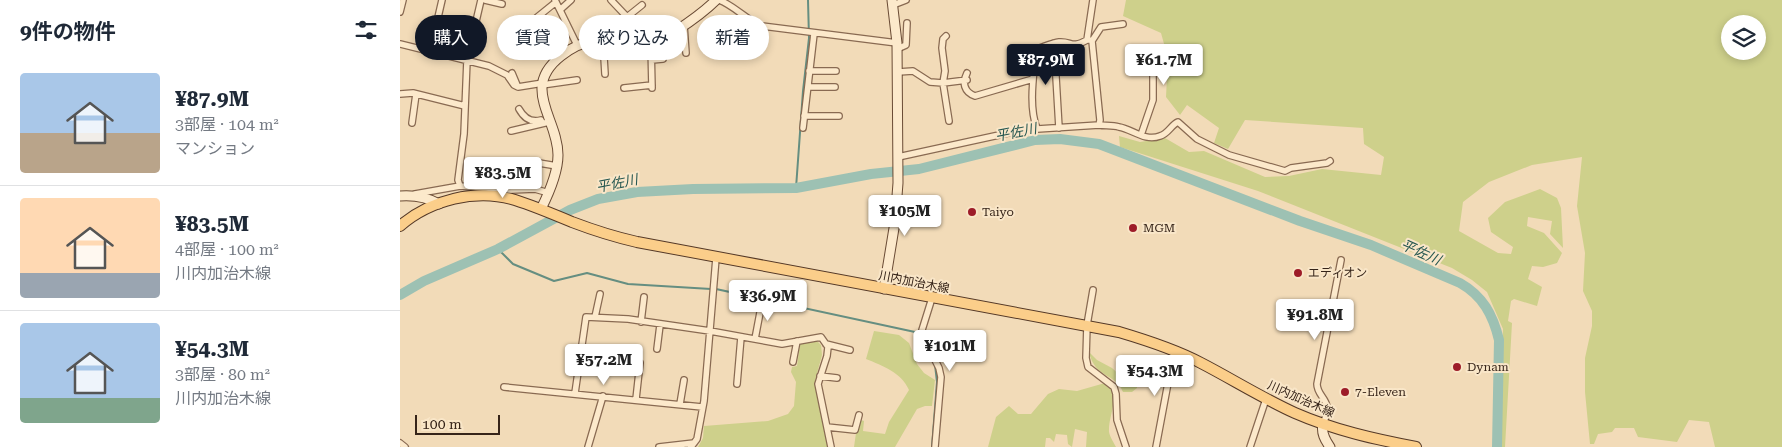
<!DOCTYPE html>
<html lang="ja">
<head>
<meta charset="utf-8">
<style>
  :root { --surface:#fff; --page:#f2f2f3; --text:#1f2937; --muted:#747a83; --line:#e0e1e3; --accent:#111827 }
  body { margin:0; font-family:"Roboto Serif","Noto Sans JP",serif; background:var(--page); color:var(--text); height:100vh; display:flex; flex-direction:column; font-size:19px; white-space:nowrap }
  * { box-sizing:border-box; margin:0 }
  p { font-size:16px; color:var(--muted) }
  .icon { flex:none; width:28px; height:28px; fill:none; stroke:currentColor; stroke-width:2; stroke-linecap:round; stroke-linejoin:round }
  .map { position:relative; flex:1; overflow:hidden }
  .panel { display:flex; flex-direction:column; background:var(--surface); width:400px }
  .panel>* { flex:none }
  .top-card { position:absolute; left:15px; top:15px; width:475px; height:45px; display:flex; gap:10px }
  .buttons { position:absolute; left:1321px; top:15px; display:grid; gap:10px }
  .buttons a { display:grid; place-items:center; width:45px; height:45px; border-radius:50%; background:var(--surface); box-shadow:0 2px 8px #0003; font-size:25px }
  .scale { position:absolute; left:15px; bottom:12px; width:85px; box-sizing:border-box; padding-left:5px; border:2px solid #362419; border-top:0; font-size:14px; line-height:18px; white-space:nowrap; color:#362419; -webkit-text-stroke:4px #f9e6c8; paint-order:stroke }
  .price { position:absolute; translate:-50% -42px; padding:0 11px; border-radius:5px; background:#fff; color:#222; font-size:16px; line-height:32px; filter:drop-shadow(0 1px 2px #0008) }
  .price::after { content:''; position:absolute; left:50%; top:30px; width:15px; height:11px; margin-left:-8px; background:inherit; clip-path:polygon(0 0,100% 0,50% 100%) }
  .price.current { background:var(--accent); color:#fff }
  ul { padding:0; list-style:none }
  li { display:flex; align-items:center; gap:15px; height:125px; padding:0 20px }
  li+li { border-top:1px solid var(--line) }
  li span { display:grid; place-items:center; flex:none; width:140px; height:100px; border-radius:5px; color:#555 }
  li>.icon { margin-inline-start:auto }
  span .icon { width:60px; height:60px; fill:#fffc; stroke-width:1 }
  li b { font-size:21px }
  h2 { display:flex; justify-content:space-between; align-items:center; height:60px; padding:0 20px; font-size:21px }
  .pill { padding:0 18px; border-radius:22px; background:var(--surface); box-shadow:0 2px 8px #0003; font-size:18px; line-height:45px }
  .pill.current { background:var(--accent); color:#fff }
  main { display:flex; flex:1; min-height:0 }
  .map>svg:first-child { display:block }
  .green { fill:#ced08b; fill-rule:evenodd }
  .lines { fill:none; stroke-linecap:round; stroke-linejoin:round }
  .stream { stroke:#658e81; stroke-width:2 }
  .river { stroke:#9dc1b3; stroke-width:10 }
  .street-casing { stroke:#896a52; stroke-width:8 }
  .secondary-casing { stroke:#6a4b35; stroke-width:11 }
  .primary-casing { stroke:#553927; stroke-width:12 }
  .street { stroke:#fce9cb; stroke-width:5.5 }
  .secondary { stroke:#fce9cb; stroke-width:9 }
  .primary { stroke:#fbce8a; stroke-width:10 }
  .poi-dot { fill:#9d1c28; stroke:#f9e6c8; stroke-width:2 }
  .labels { text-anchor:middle; stroke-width:4; stroke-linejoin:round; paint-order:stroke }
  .poi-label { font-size:12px; fill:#362419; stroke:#f9e6c8; text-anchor:start }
  .street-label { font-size:12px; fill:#362419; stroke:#f9e6c8 }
  .water-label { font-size:14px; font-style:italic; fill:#265750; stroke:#f9e6c8 }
</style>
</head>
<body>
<main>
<section class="panel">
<h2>9件の物件<svg class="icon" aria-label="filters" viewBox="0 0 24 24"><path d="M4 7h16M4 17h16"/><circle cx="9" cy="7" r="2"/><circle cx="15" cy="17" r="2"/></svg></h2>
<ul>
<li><span style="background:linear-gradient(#a9c7e8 60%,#b9a48a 0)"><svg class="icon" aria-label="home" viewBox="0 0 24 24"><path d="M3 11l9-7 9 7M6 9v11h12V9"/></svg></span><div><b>¥87.9M</b><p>3部屋 · 104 m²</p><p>マンション</p></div></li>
<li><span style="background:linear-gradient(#ffd9b3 75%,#9aa5b1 0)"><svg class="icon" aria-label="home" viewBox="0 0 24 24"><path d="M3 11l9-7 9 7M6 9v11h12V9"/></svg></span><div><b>¥83.5M</b><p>4部屋 · 100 m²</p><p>川内加治木線</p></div></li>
<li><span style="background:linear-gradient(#a9c7e8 75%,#7fa58c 0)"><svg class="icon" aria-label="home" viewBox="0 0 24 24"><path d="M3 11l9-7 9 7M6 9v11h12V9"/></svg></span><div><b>¥54.3M</b><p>3部屋 · 80 m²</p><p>川内加治木線</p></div></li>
</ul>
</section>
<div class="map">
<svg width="1382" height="447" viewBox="0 0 1382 447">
  <rect width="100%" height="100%" fill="#f2dbb8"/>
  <path class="green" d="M 726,0 L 1382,0 L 1382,447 L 1315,447 L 1309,422 L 1289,420 L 1277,442 L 1238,437 L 1234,428 L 1215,428 L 1212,432 L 1198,434 L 1194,444 L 1190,444 L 1185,392 L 1185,358 L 1192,326 L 1192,311 L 1183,291 L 1185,253 L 1177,206 L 1182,157 L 1132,165 L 1089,182 L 1063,202 L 1059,231 L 1098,253 L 1111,254 L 1113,247 L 1091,232 L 1088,218 L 1105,202 L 1140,189 L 1157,198 L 1161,208 L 1163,248 L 1150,234 L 1152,221 L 1128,217 L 1127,226 L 1144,233 L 1162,253 L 1157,263 L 1143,267 L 1132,266 L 1128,279 L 1142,287 L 1137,306 L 1114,299 L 1111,301 L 1108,321 L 1112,323 L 1105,447 L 1100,447 L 1099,425 L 1103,329 L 1087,292 L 1072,280 L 1052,268 L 858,191 L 720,147 L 719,136 L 740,142 L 765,138 L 789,152 L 804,151 L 865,177 L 889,176 L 922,169 L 981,175 L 984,157 L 964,144 L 963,128 L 845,120 L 828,149 L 814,143 L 819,128 L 787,105 L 780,115 L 766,97 L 768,58 L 761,33 L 723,16 ZM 1330,24 L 1358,24 L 1358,51 L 1330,51 Z
    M 474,331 L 499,335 L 509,343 L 517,364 L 524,373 L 535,380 L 532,406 L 525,406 L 517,409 L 495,447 L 454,447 L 456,433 L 461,420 L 464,421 L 463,431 L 485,434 L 489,422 L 509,390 C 501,372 483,366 466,359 Z
    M 417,341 L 421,345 L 422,355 L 415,381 L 428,447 L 298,447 L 303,438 L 304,426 L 368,421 L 388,414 L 394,406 L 396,382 L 391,372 L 392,367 L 397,366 L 400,344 Z
    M 689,352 L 697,360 L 712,368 L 724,379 L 737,383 L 737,388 L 732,392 L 723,392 C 716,373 695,379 689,352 Z
    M 705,383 C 722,397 708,414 709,432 C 710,437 714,443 716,447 L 686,447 L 687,432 L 675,429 L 672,447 L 668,444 L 667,435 L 656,434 L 654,442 L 650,438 L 646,438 L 645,447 L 588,447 L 596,417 L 609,406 L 618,414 L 631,414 L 648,394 L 659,389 L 677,391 Z"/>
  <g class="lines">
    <path class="stream" d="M 396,188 L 403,91 L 409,38 L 408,0
      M 98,249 L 113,264 L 154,281 L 187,273 L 228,284 L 311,289
      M 316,289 L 515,332 L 522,341
      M 532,447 L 537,382 L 535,365"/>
    <path class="river" d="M 0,295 L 24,281 L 98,249 L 170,210 L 198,199 L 237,192 L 293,189 L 396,188 L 471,174 L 519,169 L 635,140 L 660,139 L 699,144 L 900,221 L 971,245 L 1060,283 C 1083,296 1093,315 1099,340 L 1097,447"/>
    <g class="street-casing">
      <path id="street" d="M 85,0 L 102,4
        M 155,0 L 177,45
        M 211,0 L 229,19 L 236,51
        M 319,0 C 335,6 346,20 362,26 L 497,43
        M 493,5 L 506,0
        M 161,9 L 171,0
        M 0,12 L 3,0
        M 227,17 L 242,5
        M 284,25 L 286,53
        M 125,27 L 156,2
        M 546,36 L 543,39 L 542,48 L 545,71 L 543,83 L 549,121
        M 690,40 L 687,40 L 693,0
        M 203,41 L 205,74
        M 654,43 L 659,128
        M 0,44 L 89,66 L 107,75 L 114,85 L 118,87 L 143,83
        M 251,45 L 252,88
        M 497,49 L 506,45 L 507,23
        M 30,52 L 42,0
        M 252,60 L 263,59
        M 739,62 L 753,62 L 753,100 L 741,135
        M 409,71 L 436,71
        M 498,72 L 513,71 L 530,82 L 543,83 L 567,80
        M 112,73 L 117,85
        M 567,73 C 562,83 564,92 575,96 L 633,79
        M 142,85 L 177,80
        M 408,87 L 435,87
        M 224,88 L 252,85
        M 0,94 L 13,93 L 65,106
        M 119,109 C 124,118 131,123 141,120
        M 404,116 L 439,116
        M 12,123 L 16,94
        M 699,125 C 705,126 712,125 719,127 C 732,129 745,142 760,136 C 768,134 771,125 778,122 L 797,139 L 829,155 L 885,171 L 891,168 L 927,163 L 930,161
        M 403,128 L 414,34
        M 637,129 C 628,105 634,74 636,49 C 643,47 652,43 659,42 C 672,41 671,49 687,40
        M 111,131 L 149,122
        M 498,157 L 622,130 L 699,125 L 700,120 L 692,41 L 701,27 L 723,24
        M 139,163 L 157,166
        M 60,186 L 58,180 L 64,134 L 67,60 L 81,0
        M 15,194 L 60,186 L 111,190 L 135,189 L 149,193
        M 693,290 L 687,325 L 686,358 L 688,367 L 714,387 L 716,394 L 717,420 L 726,447
        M 532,298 L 522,330 L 522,334 L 539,368 L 541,377 L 535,447
        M 195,317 L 200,294
        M 241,322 L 244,297
        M 355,339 L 362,302
        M 426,344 L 450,350
        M 257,349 L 260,325
        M 393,362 L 397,341
        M 420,376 L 437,378
        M 337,384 L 341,337
        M 104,387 L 302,407
        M 175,393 L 186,317 L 228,319 L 310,331 L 382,344 L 421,337 L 428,347 L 427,356 L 418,384 L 431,447
        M 236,399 L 240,363
        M 280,404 L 284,380
        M 923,424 C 925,419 928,413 927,407 C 926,398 917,394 917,384 L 941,260
        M 427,427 L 455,430 L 459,415
        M 0,443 L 5,447
        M 188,447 L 203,396
        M 259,447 L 294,443
        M 291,447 L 297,439 L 304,401 L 316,258
        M 756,447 L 774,351
        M 850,447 L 866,399"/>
    </g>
    <g class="secondary-casing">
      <path id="secondary" d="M 0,196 C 14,195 27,197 39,204
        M 141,209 C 149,193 158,173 158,155 C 158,118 120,88 161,56 C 171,48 182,42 195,41 C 209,40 219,50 232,51 C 252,51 302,14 316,0
        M 484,289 L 495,222 L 498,183 L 497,43 L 492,0
        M 923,424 C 921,433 925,440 930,447"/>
    </g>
    <g class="primary-casing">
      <path id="primary" d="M 0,226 C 30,200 76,188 115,200 C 134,206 153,214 172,222 C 193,230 215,237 237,242 L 719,332 C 746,340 775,349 801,363 C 832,379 862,398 895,413 C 934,430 974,439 1016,447"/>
    </g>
    <use href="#street" class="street"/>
    <use href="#secondary" class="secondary"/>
    <use href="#primary" class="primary"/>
  </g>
  <g class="poi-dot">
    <circle cx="572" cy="212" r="5"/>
    <circle cx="733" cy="228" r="5"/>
    <circle cx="898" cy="273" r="5"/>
    <circle cx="1057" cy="367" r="5"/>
    <circle cx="945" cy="392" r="5"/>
  </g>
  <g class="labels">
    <g class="poi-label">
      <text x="582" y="216">Taiyo</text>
      <text x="743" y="232">MGM</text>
      <text x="908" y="277">エディオン</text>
      <text x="1067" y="371">Dynam</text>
      <text x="955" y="396">7-Eleven</text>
    </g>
    <g class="street-label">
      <text transform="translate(514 282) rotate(11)" y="4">川内加治木線</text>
      <text transform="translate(901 399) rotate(24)" y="4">川内加治木線</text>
    </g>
    <g class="water-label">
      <text transform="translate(616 132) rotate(-11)" y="5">平佐川</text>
      <text transform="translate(217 183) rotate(-11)" y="5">平佐川</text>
      <text transform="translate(1021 252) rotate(24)" y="5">平佐川</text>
    </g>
  </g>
</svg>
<div class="buttons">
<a><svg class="icon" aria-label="layers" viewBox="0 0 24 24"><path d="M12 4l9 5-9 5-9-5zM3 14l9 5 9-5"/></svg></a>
</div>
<div class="scale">100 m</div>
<b class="price current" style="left:646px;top:86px">¥87.9M</b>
<b class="price" style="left:764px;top:86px">¥61.7M</b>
<b class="price" style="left:103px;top:199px">¥83.5M</b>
<b class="price" style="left:505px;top:237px">¥105M</b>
<b class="price" style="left:368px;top:322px">¥36.9M</b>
<b class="price" style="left:915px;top:341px">¥91.8M</b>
<b class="price" style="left:550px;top:372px">¥101M</b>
<b class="price" style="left:204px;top:386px">¥57.2M</b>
<b class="price" style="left:755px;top:397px">¥54.3M</b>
<div class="top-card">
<a class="pill current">購入</a>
<a class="pill">賃貸</a>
<a class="pill">絞り込み</a>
<a class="pill">新着</a>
</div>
</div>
</main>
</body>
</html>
